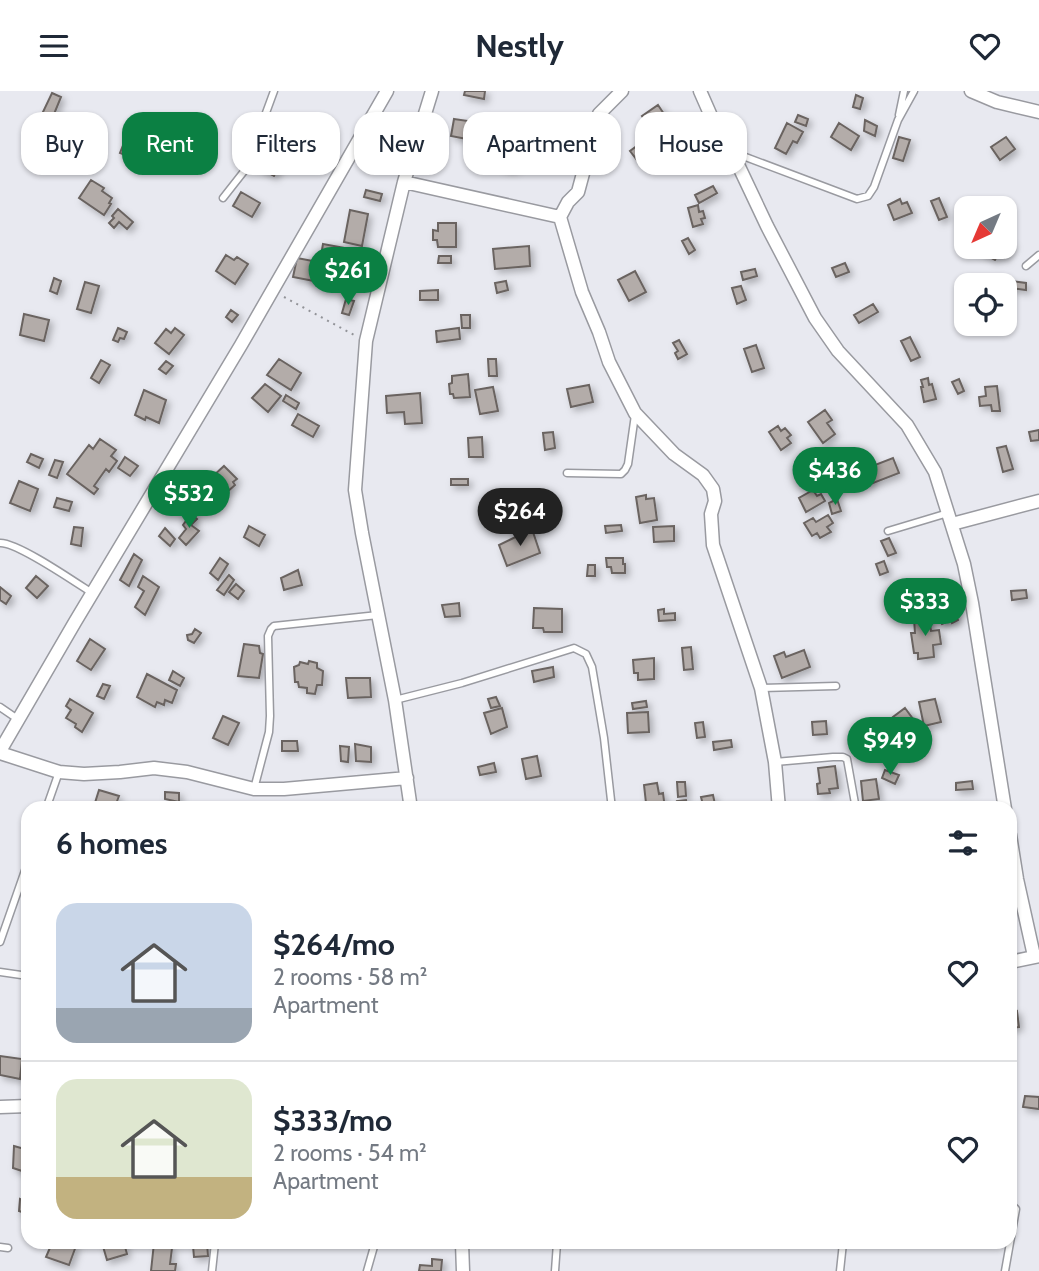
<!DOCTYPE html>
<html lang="en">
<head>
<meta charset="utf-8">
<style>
  :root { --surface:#fff; --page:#f2f2f3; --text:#1f2937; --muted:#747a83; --line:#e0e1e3; --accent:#0b8043 }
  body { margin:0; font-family:Cabin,sans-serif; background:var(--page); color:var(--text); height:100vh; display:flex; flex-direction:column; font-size:26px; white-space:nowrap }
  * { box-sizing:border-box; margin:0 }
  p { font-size:23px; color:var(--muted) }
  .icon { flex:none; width:38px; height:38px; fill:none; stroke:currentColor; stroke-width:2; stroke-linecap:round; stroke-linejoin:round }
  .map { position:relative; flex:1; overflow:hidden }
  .sheet { position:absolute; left:21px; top:710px; width:996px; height:448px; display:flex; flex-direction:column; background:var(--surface); border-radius:21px; box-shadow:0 2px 5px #0004 }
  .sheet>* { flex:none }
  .guide { position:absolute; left:21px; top:21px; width:998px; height:63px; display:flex; gap:14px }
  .needle { width:46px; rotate:224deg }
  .buttons { position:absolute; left:954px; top:105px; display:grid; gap:14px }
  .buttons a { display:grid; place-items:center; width:63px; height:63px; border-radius:14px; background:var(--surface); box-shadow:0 2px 5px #0004; font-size:35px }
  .price { position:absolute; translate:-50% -60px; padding:0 16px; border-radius:24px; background:var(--accent); color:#fff; font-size:23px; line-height:46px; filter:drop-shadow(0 2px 4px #0008) }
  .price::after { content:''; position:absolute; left:50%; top:42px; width:21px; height:16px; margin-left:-10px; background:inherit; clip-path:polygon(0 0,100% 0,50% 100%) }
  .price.current { background:#222; color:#fff }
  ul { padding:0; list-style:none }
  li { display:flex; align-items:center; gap:21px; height:175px; padding:0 35px }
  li+li { border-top:2px solid var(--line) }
  li span { display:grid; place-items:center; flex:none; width:196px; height:140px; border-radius:21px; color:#555 }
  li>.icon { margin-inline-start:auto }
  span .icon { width:84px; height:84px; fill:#fffc; stroke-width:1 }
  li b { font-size:30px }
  h2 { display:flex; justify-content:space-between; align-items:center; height:84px; padding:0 35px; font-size:30px }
  .pill { padding:0 24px; border-radius:21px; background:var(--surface); box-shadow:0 2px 5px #0004; font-size:24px; line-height:63px }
  .pill.current { background:var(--accent); color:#fff }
  header { display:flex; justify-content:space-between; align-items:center; height:91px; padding:0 35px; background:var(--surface); font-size:32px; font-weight:700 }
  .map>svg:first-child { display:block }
  .building { fill:#b3aca9; stroke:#6a6461; stroke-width:2; filter:url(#shadow) }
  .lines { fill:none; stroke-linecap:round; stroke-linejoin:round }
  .lane-casing { stroke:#999aa0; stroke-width:9 }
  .street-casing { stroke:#999aa0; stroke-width:15 }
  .path { stroke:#929398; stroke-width:2; stroke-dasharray:2 5; stroke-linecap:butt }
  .lane { stroke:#fff; stroke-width:6 }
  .street { stroke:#fff; stroke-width:12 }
</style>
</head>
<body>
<header><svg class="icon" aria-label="menu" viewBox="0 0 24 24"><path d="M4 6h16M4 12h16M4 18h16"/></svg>Nestly<svg class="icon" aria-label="heart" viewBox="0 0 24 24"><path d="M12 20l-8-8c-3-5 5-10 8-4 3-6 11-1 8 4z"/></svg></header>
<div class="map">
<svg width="1039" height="1180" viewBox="0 0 1039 1180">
  <defs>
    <filter id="shadow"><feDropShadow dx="3.5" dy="3.5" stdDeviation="3.5" flood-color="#0004"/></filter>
  </defs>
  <rect width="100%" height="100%" fill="#e8e9f0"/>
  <path class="building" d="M 465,0 L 485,0 L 484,8 L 464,4 Z
    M 52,2 L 61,6 L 52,28 L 42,23 Z
    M 856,4 L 863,7 L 860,18 L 853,16 Z
    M 658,14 L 666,26 L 650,37 L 642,25 Z
    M 798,24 L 808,28 L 806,35 L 795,31 Z
    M 454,28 L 475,31 L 472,49 L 451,45 Z
    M 865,29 L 877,35 L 875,45 L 864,40 Z
    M 787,32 L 803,41 L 797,52 L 793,50 L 786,63 L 775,57 Z
    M 839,32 L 859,45 L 851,59 L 831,46 Z
    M 288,35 L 303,45 L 298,51 L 283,41 Z
    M 168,43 L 185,57 L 173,72 L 156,58 Z
    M 504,44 L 516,45 L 514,78 L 503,77 Z
    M 899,46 L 910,49 L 903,70 L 893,67 Z
    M 1006,46 L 1015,58 L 1000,69 L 991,56 Z
    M 126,47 L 132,50 L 125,64 L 120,62 Z
    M 275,47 L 290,55 L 274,85 L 259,77 Z
    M 641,52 L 648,61 L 637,69 L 630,60 Z
    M 91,89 L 104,97 L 102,100 L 112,107 L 109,112 L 111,113 L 104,124 L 79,107 Z
    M 713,95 L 717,102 L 699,112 L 695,104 Z
    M 366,99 L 382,103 L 380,110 L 364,106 Z
    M 241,101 L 260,112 L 252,126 L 233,115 Z
    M 939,107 L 947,126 L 939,129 L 931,110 Z
    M 900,108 L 902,113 L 907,111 L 912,122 L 894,129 L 888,114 Z
    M 698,114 L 699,121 L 703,120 L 705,127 L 701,128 L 703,133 L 693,136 L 688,117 Z
    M 118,118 L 133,131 L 127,138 L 119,131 L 114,137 L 109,132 L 114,127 L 112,125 Z
    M 350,119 L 368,123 L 362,155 L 344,151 Z
    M 438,132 L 456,132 L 456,156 L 438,156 L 437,149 L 433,149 L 433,139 L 438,140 Z
    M 688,147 L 695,159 L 689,163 L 682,150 Z
    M 1004,150 L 1012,154 L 1004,167 L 998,164 L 995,169 L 980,161 L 983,156 L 1004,156 Z
    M 323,153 L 345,157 L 341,180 L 319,176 Z
    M 529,155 L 530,175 L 495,178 L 493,158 Z
    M 226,164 L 234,169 L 237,166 L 248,173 L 235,193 L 216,180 Z
    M 439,165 L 451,165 L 451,172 L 438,172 Z
    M 297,167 L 318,171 L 314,190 L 293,186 Z
    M 845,172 L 849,181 L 836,186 L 832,177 Z
    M 755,178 L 757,185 L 743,189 L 741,181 Z
    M 635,180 L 646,201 L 629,210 L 618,189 Z
    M 54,187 L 61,190 L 57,203 L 50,200 Z
    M 506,190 L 508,199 L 497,202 L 495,192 Z
    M 1011,190 L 1026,192 L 1026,199 L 1010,197 Z
    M 85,191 L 99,195 L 91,222 L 77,218 Z
    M 741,195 L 746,209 L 737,213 L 732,197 Z
    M 438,199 L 438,209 L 420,209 L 420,200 Z
    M 346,208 L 354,210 L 349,224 L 342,222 Z
    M 873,213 L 878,221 L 859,232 L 854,224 Z
    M 231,219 L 238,224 L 232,231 L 226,226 Z
    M 24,223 L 49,229 L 44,250 L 20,244 Z
    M 461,224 L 470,224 L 470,237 L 462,237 Z
    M 118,237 L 127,241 L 124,248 L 120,247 L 118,251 L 113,249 Z
    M 175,237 L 184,244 L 169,263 L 155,252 L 166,238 L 171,242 Z
    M 459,237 L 460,248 L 437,251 L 436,240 Z
    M 910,246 L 920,266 L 911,270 L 901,250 Z
    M 679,249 L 687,263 L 678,268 L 675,262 L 678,260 L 673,252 Z
    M 756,254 L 764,277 L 752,281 L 744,258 Z
    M 279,268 L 301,282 L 291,299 L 267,284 Z
    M 488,268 L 496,268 L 497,285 L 489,285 Z
    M 101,269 L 110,274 L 99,292 L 91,287 Z
    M 166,270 L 173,275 L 166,283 L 159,278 Z
    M 468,283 L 470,306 L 454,307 L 453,303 L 450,303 L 449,293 L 452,292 L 452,285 Z
    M 928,287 L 929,294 L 932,293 L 936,308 L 924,311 L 921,296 L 923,296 L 921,289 Z
    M 959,288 L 964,300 L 958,303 L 952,291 Z
    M 265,293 L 281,305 L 268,321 L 252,307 Z
    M 589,294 L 593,311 L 571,316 L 567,298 Z
    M 997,295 L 1000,320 L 992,320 L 991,314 L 980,315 L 979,306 L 986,305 L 985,296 Z
    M 493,296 L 498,320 L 480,323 L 475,299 Z
    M 144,299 L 166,309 L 159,332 L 146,326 L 145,329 L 135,324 Z
    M 420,302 L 422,332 L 405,333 L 404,321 L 387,322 L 386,305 Z
    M 286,304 L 299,312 L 296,318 L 283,310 Z
    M 825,319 L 832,329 L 827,332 L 835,343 L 823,352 L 808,331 Z
    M 298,323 L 319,335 L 313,346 L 292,334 Z
    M 778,335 L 781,340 L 785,337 L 791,344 L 787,347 L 791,352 L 781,359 L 769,341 Z
    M 1039,339 L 1039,349 L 1031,350 L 1029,341 Z
    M 553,341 L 555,357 L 545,359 L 543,342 Z
    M 482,346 L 483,366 L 469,366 L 468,347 Z
    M 100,348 L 116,359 L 111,365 L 117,370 L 109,381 L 106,378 L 94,395 L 98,398 L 94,403 L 67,383 L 89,354 L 93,358 Z
    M 1006,355 L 1013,378 L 1003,381 L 997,357 Z
    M 31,363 L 43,368 L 39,377 L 27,371 Z
    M 125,366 L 138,375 L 130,385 L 118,377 Z
    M 893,367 L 899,382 L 868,394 L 862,379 Z
    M 55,369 L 63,371 L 57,387 L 49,384 Z
    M 224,375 L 237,388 L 233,391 L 235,394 L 227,401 L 213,385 Z
    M 451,388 L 468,388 L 468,394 L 451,394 Z
    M 19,390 L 38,398 L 30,420 L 10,412 Z
    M 813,399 L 817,405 L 821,403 L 825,410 L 806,421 L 799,407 Z
    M 646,404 L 646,408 L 654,407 L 657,429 L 640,432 L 636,406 Z
    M 57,407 L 72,411 L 69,420 L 54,416 Z
    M 837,408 L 841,420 L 832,423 L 829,412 Z
    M 191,423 L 197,428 L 191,434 L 199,440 L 186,454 L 179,447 L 186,438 L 183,434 Z
    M 828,424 L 833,432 L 827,436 L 831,441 L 820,447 L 817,442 L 812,445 L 804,432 L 813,427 L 816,431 Z
    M 621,434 L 622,440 L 606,442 L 605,435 Z
    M 249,435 L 265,444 L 259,455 L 244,446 Z
    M 674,435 L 674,450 L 654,451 L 653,436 Z
    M 74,436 L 83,437 L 81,455 L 71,453 Z
    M 165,437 L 175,448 L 170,455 L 159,445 Z
    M 532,438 L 540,462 L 507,475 L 499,454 Z
    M 889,447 L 896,462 L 888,465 L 881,450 Z
    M 134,463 L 142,469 L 129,495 L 120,489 Z
    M 220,467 L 228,473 L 218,489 L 210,482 Z
    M 606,467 L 623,467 L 623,473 L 625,473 L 625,482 L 612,482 L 611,476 L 607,476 Z
    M 884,470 L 888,481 L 880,484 L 876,473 Z
    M 588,474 L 595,474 L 595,485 L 587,485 Z
    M 298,479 L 302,494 L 284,499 L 281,487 Z
    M 229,484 L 234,489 L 224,504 L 217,499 Z
    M 36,485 L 48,495 L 37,507 L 26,497 Z
    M 143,485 L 159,496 L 145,524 L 135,516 L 144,500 L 138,496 Z
    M 236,493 L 244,500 L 238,508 L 229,501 Z
    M 0,496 L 11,505 L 6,513 L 0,509 Z
    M 1026,499 L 1027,507 L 1012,509 L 1011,500 Z
    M 949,507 L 958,529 L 952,532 L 943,510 Z
    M 459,512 L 460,525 L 445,526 L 442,514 Z
    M 534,517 L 562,518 L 562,541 L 544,541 L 543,537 L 533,537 Z
    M 944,517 L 949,530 L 942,533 L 936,520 Z
    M 664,518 L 664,523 L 675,522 L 675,529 L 659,530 L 658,519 Z
    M 929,526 L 931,540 L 939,539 L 941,553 L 933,554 L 934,566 L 918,568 L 918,562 L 914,562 L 911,542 L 915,542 L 914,528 Z
    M 195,538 L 201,542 L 194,552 L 188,549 L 187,544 L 192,543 Z
    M 90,548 L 105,558 L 91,579 L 77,570 Z
    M 244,553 L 259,555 L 260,562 L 263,563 L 259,587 L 238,585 Z
    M 691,556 L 693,578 L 684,579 L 682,557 Z
    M 804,559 L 810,576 L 782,587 L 774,565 L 784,561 L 786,566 Z
    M 654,567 L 654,588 L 638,589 L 638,582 L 634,582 L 633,569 Z
    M 309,570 L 317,572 L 317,577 L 323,580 L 322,594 L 317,594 L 315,603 L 307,602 L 307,597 L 299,596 L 298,591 L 295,591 L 294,576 L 299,574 L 300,571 L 308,573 Z
    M 553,576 L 554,586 L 534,591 L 532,580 Z
    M 173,580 L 184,587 L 180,595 L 169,589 Z
    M 147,583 L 177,599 L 172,612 L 165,609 L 164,614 L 157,611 L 155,616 L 137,606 Z
    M 346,587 L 370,587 L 371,606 L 348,607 Z
    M 103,593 L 110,595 L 104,608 L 97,605 Z
    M 496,606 L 500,615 L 491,617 L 488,608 Z
    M 70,608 L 93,622 L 82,641 L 75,636 L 76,633 L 66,627 L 71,619 L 66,615 Z
    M 935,608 L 941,631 L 924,635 L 919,611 Z
    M 646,610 L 647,616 L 633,618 L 632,612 Z
    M 502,617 L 507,636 L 491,643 L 484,622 Z
    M 905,617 L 913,628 L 909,630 L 915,638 L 901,649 L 892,639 L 899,634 L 893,626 Z
    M 648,621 L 649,641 L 628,642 L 627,622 Z
    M 223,625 L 239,632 L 228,654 L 213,647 Z
    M 826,630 L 827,643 L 813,644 L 812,631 Z
    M 703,631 L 705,646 L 697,647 L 695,632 Z
    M 731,649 L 732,656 L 714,659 L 713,651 Z
    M 282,650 L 297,650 L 298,660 L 282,660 Z
    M 886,650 L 890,656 L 880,663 L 876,657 Z
    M 355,653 L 371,656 L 371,671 L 356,670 Z
    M 340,655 L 349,656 L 348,671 L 341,670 Z
    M 537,665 L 541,685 L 526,688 L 522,668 Z
    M 494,672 L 496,681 L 480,684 L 478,676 Z
    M 835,675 L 838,697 L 829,698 L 830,702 L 818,703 L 817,693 L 820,692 L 818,677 Z
    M 885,679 L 899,684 L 895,693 L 882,687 Z
    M 876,688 L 879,708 L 863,710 L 861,690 Z
    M 972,690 L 973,698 L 956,699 L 956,692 Z
    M 677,691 L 685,691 L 686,705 L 678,706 Z
    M 657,692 L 659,703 L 663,702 L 665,718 L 641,718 L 641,713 L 646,712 L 644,694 Z
    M 99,699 L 119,705 L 114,718 L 102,718 L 94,715 Z
    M 165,701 L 179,702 L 179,711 L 165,708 Z
    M 713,704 L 716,718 L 704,718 L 701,706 Z
    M 686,709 L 688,718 L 675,718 L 675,715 L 678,714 L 677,710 Z
    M 1017,920 L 1019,936 L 1010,937 L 1010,921 Z
    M 0,965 L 22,968 L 20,988 L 0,984 Z
    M 1025,1005 L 1039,1006 L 1039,1018 L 1023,1016 Z
    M 14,1055 L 28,1059 L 28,1082 L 13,1077 Z
    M 20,1108 L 28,1111 L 28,1123 L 19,1120 Z
    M 52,1152 L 66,1152 L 76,1155 L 69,1174 L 46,1166 Z
    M 102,1152 L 124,1152 L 127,1163 L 107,1169 Z
    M 154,1152 L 168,1152 L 167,1157 L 172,1157 L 170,1173 L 176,1173 L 175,1180 L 151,1180 Z
    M 197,1152 L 207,1152 L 208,1165 L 194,1166 L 193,1155 L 197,1155 Z
    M 432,1168 L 442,1169 L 441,1180 L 419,1180 L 420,1174 L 432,1175 Z"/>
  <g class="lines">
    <g class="lane-casing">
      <path id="lane" d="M 899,24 L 904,0
        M 735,62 L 857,108 L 868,105 L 874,96 L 898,29 L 914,0
        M 223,107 L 245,79 L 274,0
        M 1026,175 L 1039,164
        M 567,382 L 621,383 L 625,379 L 628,373 L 635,324
        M 888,440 L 948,422
        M 0,452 C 17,451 75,491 92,502
        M 761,597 L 836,595
        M 395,609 L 462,592 L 574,557 L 586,563 L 592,576 L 604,647 L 612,718
        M 0,616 L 19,629
        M 775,671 L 833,666 L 843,666 L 847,668 L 856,718
        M 254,698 L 269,641 L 270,625 L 268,545 L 271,538 L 274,535 L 378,524
        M 46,718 L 59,681
        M 0,851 L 28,771
        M 0,881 L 28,885
        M 0,1156 L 8,1157
        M 212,1180 L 215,1152
        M 367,1180 L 375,1152
        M 555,1180 L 557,1152
        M 840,1180 L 843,1152
        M 1005,1180 L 1016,1118 L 1010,1112"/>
    </g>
    <g class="street-casing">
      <path id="street" d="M 622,0 L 599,23 L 578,101 L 568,111 L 560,126 L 582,201 L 599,241 L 609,271 L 635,322 L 674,363 L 703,384 L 713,398 L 715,410 L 711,423 L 713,454 L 761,597 L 775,671 L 779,718
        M 700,0 L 711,25 L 732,61 L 767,135 L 815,227 L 838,260 L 907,334 L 935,381 L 964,473 L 972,512 L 1005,718
        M 971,0 L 997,11 L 1039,21
        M 404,91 L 560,126
        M 952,433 L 1039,410
        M 0,660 L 75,531 L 241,254 L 387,0
        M 0,662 L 59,681 L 84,683 L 120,681 L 154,677 L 187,681 L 254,698 L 284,698 L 407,687
        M 411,718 L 395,609 L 362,442 L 355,399 L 366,250 L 404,91 L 432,0
        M 1010,744 L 1017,788 L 1034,865
        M 1010,871 L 1039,865
        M 0,1016 L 28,1015
        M 462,1152 L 463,1180"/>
    </g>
    <path class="path" d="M 284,206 L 356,245"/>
    <use href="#lane" class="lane"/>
    <use href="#street" class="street"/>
  </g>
</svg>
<div class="buttons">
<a><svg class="needle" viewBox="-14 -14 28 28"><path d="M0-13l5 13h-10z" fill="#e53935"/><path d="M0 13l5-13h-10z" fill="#747a83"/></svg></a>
<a><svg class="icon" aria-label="locate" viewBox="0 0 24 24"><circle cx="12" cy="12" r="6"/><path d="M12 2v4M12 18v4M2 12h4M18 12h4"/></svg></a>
</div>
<b class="price" style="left:348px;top:216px">$261</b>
<b class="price" style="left:835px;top:416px">$436</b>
<b class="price" style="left:189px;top:439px">$532</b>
<b class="price current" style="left:520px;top:457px">$264</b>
<b class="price" style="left:925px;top:547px">$333</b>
<b class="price" style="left:890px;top:686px">$949</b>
<div class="guide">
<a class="pill">Buy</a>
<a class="pill current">Rent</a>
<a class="pill">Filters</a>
<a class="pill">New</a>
<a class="pill">Apartment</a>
<a class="pill">House</a>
</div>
<section class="sheet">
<h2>6 homes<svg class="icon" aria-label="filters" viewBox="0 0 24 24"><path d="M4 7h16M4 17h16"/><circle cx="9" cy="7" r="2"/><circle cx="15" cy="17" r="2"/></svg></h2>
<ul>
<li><span style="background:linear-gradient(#c9d6e8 75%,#9aa5b1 0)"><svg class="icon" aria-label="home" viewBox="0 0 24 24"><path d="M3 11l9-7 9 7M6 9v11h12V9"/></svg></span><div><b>$264/mo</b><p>2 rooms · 58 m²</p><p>Apartment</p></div><svg class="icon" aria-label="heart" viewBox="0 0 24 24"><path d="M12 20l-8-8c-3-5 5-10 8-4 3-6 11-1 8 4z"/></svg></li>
<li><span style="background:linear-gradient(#dfe7d0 70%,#c2b280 0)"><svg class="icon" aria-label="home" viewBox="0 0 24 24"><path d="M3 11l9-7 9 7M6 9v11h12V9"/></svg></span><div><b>$333/mo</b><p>2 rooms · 54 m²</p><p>Apartment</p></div><svg class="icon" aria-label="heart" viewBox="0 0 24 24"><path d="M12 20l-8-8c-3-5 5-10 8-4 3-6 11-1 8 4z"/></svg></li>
</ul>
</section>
</div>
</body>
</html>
